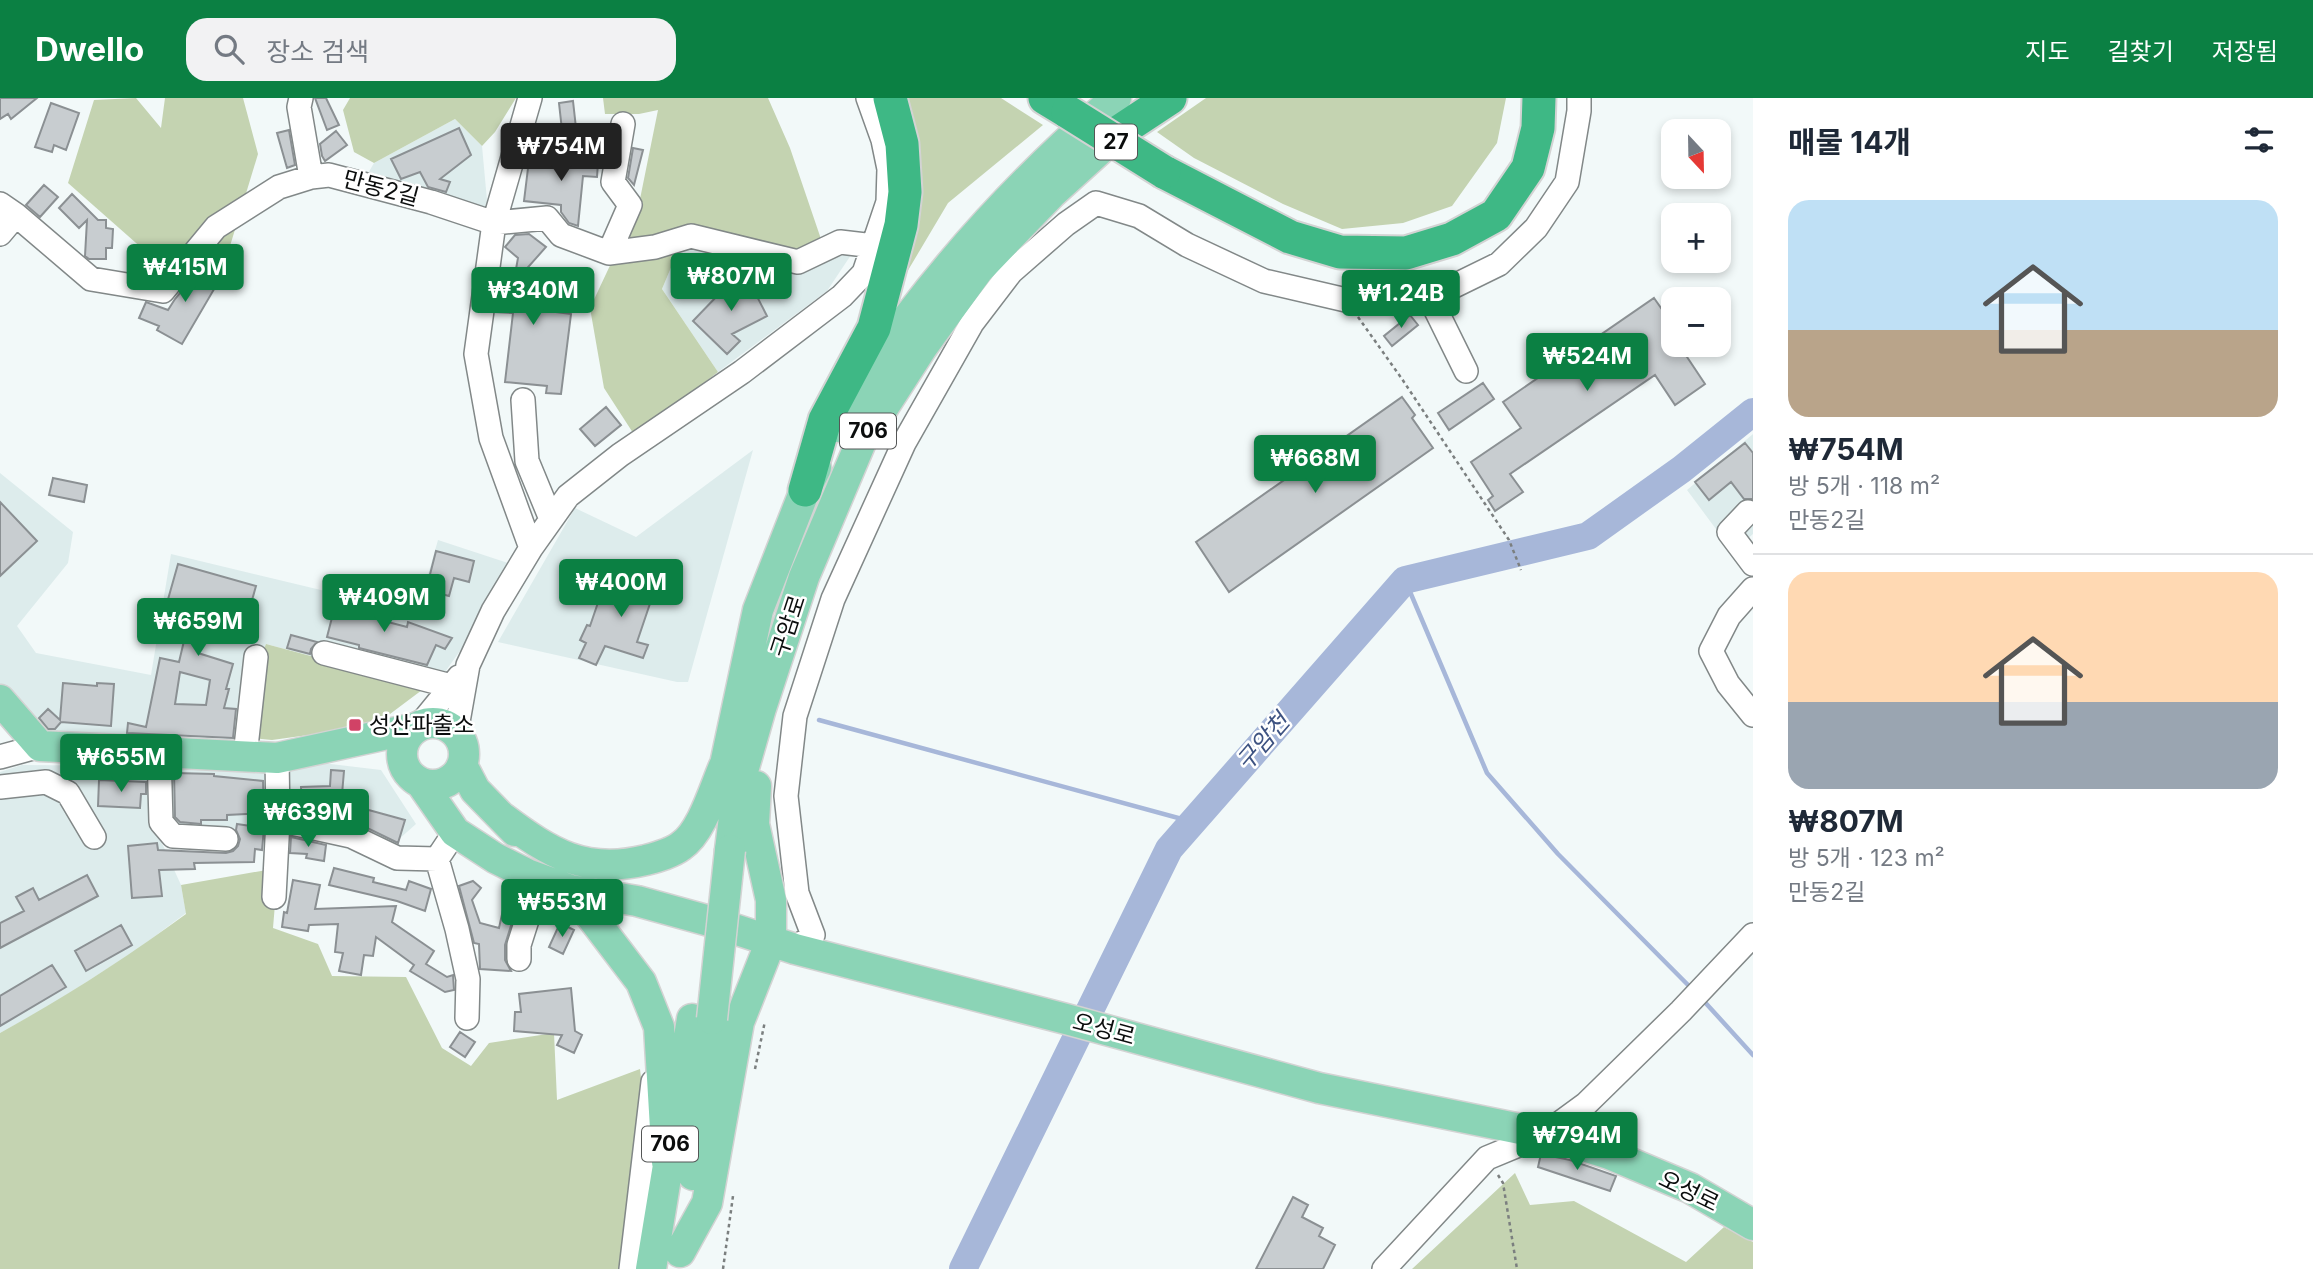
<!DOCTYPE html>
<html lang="ko">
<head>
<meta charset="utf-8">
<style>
  :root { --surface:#fff; --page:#f2f2f3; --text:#1f2937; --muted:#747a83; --line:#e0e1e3; --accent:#0b8043 }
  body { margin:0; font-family:Inter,"Noto Sans KR",sans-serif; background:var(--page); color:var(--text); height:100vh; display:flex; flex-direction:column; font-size:26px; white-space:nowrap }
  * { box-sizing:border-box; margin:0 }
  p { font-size:23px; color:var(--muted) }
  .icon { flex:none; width:38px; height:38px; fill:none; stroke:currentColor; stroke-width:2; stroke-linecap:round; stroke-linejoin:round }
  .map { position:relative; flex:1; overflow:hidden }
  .details { display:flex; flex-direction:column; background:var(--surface); width:560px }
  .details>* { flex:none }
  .needle { width:46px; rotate:158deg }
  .buttons { position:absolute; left:1661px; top:21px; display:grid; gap:14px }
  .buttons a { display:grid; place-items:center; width:70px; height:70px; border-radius:14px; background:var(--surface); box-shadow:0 4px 10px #0003; font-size:35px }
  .price { position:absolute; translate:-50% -60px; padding:0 16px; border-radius:7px; background:var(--accent); color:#fff; font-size:23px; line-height:46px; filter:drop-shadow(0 2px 4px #0008) }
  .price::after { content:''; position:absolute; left:50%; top:42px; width:21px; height:16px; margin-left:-10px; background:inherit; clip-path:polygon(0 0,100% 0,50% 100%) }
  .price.selected { background:#222; color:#fff }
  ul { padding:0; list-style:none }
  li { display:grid; align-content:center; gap:14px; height:371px; padding:0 35px }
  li+li { border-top:2px solid var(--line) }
  li span { display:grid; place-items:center; height:217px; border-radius:21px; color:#555 }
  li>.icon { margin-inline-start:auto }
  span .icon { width:126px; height:126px; fill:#fffc; stroke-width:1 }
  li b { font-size:30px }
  h2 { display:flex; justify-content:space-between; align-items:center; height:84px; padding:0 35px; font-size:30px }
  header { display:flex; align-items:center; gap:42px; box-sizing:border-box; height:98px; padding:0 35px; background:var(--accent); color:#fff }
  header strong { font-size:33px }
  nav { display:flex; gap:38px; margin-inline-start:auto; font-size:24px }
  .search { width:490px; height:63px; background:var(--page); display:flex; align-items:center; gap:18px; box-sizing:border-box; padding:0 24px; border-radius:21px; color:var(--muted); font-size:26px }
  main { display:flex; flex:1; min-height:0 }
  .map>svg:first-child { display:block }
  .built { fill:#ddecec }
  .green { fill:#c4d3b1 }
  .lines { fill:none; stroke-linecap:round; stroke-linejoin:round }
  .stream { stroke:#a7b7d9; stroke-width:4.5 }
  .river { stroke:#a7b7d9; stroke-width:28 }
  .building { fill:#c8cdd0; stroke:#8b9093; stroke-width:2; fill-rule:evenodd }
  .minor-casing { stroke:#828888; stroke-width:26 }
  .major-casing { stroke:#d3d3d3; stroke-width:33 }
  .highway-casing { stroke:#d3d3d3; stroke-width:37 }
  .path { stroke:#7b7f7f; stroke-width:2.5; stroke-dasharray:3.5 3.5; stroke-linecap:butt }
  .minor { stroke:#fff; stroke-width:23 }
  .major { stroke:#8bd4b6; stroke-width:30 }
  .highway { stroke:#3eb885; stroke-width:33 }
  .major-bridge-casing { stroke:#d3d3d3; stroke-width:33; stroke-linecap:butt }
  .highway-bridge-casing { stroke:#d3d3d3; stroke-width:37; stroke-linecap:butt }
  .major-bridge { stroke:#8bd4b6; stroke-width:30 }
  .highway-bridge { stroke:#3eb885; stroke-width:33 }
  .poi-dot { fill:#d14266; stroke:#fff; stroke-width:2.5 }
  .labels { text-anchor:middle; stroke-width:5; stroke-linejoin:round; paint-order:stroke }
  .shield { fill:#fff; stroke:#545656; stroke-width:2 }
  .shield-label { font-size:21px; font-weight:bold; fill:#0b0d0d }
  .street-label { font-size:23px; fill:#0b0d0d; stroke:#fff }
  .poi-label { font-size:23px; fill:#0b0d0d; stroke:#fff; text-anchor:start }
  .water-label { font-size:24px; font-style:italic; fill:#3d5281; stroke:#fff }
</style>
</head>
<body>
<header>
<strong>Dwello</strong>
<div class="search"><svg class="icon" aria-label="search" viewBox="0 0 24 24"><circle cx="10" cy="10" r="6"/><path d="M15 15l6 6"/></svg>장소 검색</div>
<nav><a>지도</a><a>길찾기</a><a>저장됨</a></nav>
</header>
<main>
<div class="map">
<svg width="1753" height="1171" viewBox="0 0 1753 1171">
  <rect width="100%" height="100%" fill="#f2f9f9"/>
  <path class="built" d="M 455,21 L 482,48 L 488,113 L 367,77 L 374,65 Z
    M 696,149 L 794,174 L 853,154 L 827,193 L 718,274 L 662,191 L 678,153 Z
    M 1753,336 L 1753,436 L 1733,454 L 1687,392 Z
    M 753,352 L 688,584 L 677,584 L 498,544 L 575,410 L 636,439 Z
    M 0,375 L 73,434 L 68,465 L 17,528 L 36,555 L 151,577 L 171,456 L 417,515 L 438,442 L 508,465 L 472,536 L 445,574 L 426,589 L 266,546 L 241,651 L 42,643 L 0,597 Z
    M 314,664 L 381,672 L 416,726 L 389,750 L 271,733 L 156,732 L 181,787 L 186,815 L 135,853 L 49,908 L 0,935 L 0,674 L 22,667 L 263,669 Z"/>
  <path class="green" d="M 136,0 L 161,30 L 165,0 L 243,0 L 258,56 L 230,148 L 161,167 L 68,85 L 94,2 Z
    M 350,0 L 516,0 L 495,34 L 482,48 L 455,21 L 374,65 L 354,54 L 343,12 Z
    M 603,0 L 768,0 L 790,50 L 822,144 L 794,174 L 696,149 L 678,153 L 662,191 L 718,274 L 635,338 L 604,290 L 590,210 L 639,106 L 658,12 L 639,16 L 605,16 Z
    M 898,0 L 1001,0 L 1043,27 L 948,105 L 907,174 L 920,72 Z
    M 1206,0 L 1506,0 L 1497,45 L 1452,108 L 1403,125 L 1342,131 L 1283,106 L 1194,60 L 1157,34 Z
    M 266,546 L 426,589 L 374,628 L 272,642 L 242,639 L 247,594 Z
    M 278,770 L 273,830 L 318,846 L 332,878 L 406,879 L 442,950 L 471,968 L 489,945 L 554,935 L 557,1002 L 640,971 L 653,1084 L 641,1171 L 0,1171 L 0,935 C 65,899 126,860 186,816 L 181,787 Z
    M 1515,1075 L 1530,1107 L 1574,1103 L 1686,1164 L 1724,1129 L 1753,1144 L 1753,1171 L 1412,1171 Z"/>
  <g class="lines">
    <path class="stream" d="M 1405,482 L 1487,675 L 1558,756 L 1693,892
      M 819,622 L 1193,724
      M 1702,901 L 1753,957"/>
    <path class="river" d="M 963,1171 L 1169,751 L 1405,482 L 1588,438 L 1682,371 L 1753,314"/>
  </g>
  <path class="building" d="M 0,0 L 37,0 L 11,21 L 8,16 L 0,21 Z
    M 315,0 L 326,0 L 339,27 L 327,32 Z
    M 573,3 L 576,30 L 562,32 L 559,5 Z
    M 51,5 L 79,15 L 66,52 L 54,47 L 52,54 L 35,49 Z
    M 459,30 L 471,57 L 440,81 L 450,84 L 446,94 L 428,89 L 420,74 L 401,81 L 391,61 Z
    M 289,32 L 295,67 L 287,70 L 277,35 Z
    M 336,33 L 347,47 L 325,63 L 322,58 L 320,46 Z
    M 585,49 L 599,51 L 597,79 L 583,78 L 578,128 L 569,125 L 561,114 L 561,107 L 524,103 L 529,62 L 557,65 L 557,60 L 584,63 Z
    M 633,50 L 643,52 L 634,87 L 628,80 Z
    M 44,87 L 58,99 L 40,119 L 26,107 Z
    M 72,96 L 98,122 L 106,122 L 106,130 L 113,131 L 112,150 L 106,150 L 106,161 L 89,161 L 85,158 L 87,122 L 79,130 L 59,110 Z
    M 529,136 L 546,149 L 521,177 L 537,180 L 532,211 L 571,216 L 561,296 L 546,295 L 547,288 L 505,284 L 513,215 L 496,214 L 498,199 L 511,199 L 518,160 L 505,149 L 515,137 Z
    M 212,156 L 220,161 L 211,176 L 220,181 L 182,246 L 157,232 L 159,228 L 139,220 L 146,204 L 168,212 L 175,201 Z
    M 746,177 L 767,218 L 732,236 L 740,243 L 727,256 L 693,223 L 719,196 L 717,192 Z
    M 1654,200 L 1668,220 L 1663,223 L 1673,238 L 1673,247 L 1679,247 L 1705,286 L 1675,307 L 1655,277 L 1510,376 L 1523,394 L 1495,413 L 1488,402 L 1493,398 L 1471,364 L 1521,330 L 1503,304 Z
    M 1410,217 L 1418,227 L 1392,248 L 1384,238 Z
    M 1483,285 L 1494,301 L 1449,332 L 1438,315 Z
    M 1402,299 L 1415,317 L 1412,320 L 1433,350 L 1229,494 L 1196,444 Z
    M 606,309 L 621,327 L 595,348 L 580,331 Z
    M 1745,345 L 1753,355 L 1753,401 L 1744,401 L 1731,384 L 1709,402 L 1695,384 Z
    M 53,380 L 87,387 L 84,404 L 49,397 Z
    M 0,404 L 37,443 L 0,478 Z
    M 436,453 L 474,463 L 469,484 L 454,480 L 449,498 L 426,492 Z
    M 642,465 L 661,473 L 637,544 L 648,547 L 643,560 L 605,548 L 596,567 L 579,560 L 586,545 L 580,542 L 587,527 L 590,528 L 603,490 L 630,499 Z
    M 178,466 L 256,488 L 241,541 L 204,531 L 198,555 L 233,566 L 226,591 L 229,591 L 224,610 L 236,611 L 233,640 L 127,635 L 128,625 L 146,629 L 160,560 L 179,564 L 188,526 L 163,519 ZM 180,574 L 210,582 L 206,607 L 175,606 Z
    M 336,504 L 386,515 L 384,523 L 407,529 L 408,524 L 452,540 L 445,551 L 436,547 L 427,567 L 359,550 L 359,547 L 327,539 Z
    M 291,537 L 317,544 L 311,551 L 310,556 L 287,550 Z
    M 63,585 L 97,588 L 97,585 L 114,586 L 111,628 L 61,624 L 55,631 L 48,631 L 39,620 L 48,611 L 60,622 Z
    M 331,672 L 344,673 L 341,708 L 365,711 L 405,722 L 398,745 L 357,725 L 332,720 L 334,711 L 302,713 L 301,689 L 330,688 Z
    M 174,675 L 214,676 L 214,678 L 263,683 L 264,715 L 227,717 L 227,722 L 201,722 L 201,726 L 180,724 L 175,719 Z
    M 99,682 L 146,684 L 146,696 L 141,696 L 140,710 L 98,708 Z
    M 237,726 L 264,730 L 262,752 L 255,751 L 254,764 L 194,765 L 195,771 L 159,772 L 162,798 L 132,800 L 128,748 L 157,745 L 158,752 L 226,755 L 233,753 L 238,748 L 240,741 L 236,732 Z
    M 291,739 L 326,747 L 324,763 L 306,760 L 307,756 L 290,755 Z
    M 334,770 L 374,780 L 373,784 L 406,792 L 409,783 L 431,791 L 425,813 L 397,803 L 329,787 Z
    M 87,777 L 98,798 L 0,850 L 0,825 L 24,813 L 16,799 L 33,790 L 39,802 Z
    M 293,782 L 320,787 L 315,811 L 396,808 L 392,824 L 434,853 L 426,866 L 447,879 L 453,877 L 454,892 L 445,894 L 410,873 L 414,867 L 376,839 L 373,858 L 364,857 L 361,877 L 339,873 L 343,855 L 335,854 L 338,826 L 309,827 L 308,833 L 282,829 L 284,814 L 287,815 Z
    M 473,783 L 481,790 L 472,802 L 480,825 L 499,830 L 505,803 L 518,805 L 505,847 L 505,862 L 511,873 L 480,871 L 479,846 L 474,845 L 459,788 Z
    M 560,825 L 574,832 L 563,856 L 549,849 Z
    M 121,827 L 132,847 L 86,873 L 75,853 Z
    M 52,867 L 66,889 L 0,928 L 0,898 Z
    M 571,890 L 575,933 L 582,937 L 574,955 L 557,947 L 562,937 L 514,933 L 515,914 L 521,914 L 519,896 Z
    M 460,934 L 475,944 L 465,959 L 450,949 Z
    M 1541,1056 L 1570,1062 L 1616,1078 L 1610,1093 L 1538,1069 Z
    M 1293,1099 L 1308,1107 L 1302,1119 L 1323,1130 L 1319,1138 L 1335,1147 L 1323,1171 L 1256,1171 Z"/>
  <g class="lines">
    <g class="minor-casing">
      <path id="minor" d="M 301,0 L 299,9 L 311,79
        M 530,0 L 494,125 L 547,120 L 561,137 L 609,155 L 655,149 L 691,138 L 798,164 L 840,144 L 874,148
        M 0,106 L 16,117 L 91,181 L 163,193 L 216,129 L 279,89 L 311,79 L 329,77 L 431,104 L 494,125 L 476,256 L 491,340 L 531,450
        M 0,136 L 16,117
        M 609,155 L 630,107 L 613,84 L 623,26
        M 1427,194 L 1466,273
        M 523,302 L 527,363 L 551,421
        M 1748,414 L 1729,434 L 1753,466
        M 1753,491 L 1729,518 L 1711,553 L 1728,586 L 1753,617
        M 324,555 L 451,588
        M 419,628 L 459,579
        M 456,635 L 468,567 L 493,513 L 531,450 L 568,398 L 620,357 L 742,274 L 842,198 L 864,175 L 888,104 L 889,71 L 883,42 L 868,0
        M 159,654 L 161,724 L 173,738 L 226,741
        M 245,658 L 256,559
        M 0,659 L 40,648
        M 0,689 L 46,684 L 68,695 L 94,739
        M 278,722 L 351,738 L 397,760 L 437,761
        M 455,734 L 437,761 L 457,831 L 468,881 L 467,920
        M 274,799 L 278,722 L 277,660
        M 795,851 L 813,837 L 797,795 L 786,698 L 795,618 L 833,501 L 904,345 L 972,225 L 1011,174 L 1066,126 L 1096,105 L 1139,118 L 1187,147 L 1264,183 L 1346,202 L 1397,198 L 1450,190 L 1499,166 L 1536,130 L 1567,84 L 1579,13 L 1579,0
        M 519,861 L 519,847 L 540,781
        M 631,1171 L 653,984
        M 1384,1171 L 1487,1060 L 1545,1036 L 1586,1006 L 1681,913 L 1753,837"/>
    </g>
    <g class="major-casing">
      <path id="major" d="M 836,329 C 860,291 883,252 910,217 C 970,138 1040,65 1116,0
        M 0,602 L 40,648 L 277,660 L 415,630
        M402 656a31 31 0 1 1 62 0a31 31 0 1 1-62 0Z
        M 462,667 L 475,692 L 515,733
        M 421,685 L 455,734 L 495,760 L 527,776 L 571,792 L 637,803 L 713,824 L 795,851 L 1066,921 L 1319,990 L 1545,1036 L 1609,1056 L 1690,1090 L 1753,1127
        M 720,690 L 758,512 L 805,392 L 816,370
        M 503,720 C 550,755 585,777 646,762 C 657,759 672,755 681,748 C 702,734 714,691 724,668
        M 730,752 L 737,694 L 761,610 L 804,479 L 861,344 L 921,251 L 979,171 L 1051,96 L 1127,27
        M 571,792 L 641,884 L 659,929 L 667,1064
        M 693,1077 L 712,921
        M 680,1154 L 707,1105 L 739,924 L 771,843 L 771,802 L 754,726 L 756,688
        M 651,1171 L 692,921"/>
    </g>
    <g class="highway-casing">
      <path id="highway" d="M 1045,0 L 1068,14
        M 1117,35 L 1170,0
        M 1164,74 L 1290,139 L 1340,154 L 1406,155 L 1452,141 L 1496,117 L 1528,70 L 1538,30 L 1539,0
        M 805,392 L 825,322 L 874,230 L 901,127 L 905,94 L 902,46 L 890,0"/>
    </g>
    <path class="path" d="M 1358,219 L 1402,281 L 1509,442 L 1521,472
      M 755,971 L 765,923
      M 1498,1077 L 1503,1085 L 1517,1171
      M 723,1171 L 733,1098"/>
    <use href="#minor" class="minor"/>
    <use href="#major" class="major"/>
    <use href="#highway" class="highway"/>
    <g class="major-bridge-casing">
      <path id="major-bridge" d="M 712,921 L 730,752"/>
    </g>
    <g class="highway-bridge-casing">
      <path id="highway-bridge" d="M 1068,14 L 1164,74"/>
    </g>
    <use href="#major-bridge" class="major-bridge"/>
    <use href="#highway-bridge" class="highway-bridge"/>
  </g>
  <rect class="poi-dot" x="348" y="620" width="14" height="14" rx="3.5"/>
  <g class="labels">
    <g class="shield">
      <rect x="1095" y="26.5" width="42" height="35" rx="5"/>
      <rect x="840" y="315.5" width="56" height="35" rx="5"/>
      <rect x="642" y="1028.5" width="56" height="35" rx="5"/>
    </g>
    <g class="shield-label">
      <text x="1116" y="51">27</text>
      <text x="868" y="340">706</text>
      <text x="670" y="1053">706</text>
    </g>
    <g class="street-label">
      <text transform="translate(381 90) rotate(15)" y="8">만동2길</text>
      <text transform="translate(788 528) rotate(-72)" y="8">구암로</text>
      <text transform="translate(1104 931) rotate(15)" y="8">오성로</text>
      <text transform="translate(1689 1093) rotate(26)" y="8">오성로</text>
    </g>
    <g class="poi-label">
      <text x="369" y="635">성산파출소</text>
    </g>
    <g class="water-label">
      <text transform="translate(1263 644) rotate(-49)" y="8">구암천</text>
    </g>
  </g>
</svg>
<div class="buttons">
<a><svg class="needle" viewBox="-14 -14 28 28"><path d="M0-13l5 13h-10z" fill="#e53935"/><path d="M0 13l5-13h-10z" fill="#747a83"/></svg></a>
<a>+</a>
<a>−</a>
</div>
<b class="price selected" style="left:561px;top:85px">₩754M</b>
<b class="price" style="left:185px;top:206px">₩415M</b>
<b class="price" style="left:731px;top:215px">₩807M</b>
<b class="price" style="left:533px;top:229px">₩340M</b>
<b class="price" style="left:1401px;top:232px">₩1.24B</b>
<b class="price" style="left:1587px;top:295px">₩524M</b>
<b class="price" style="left:1315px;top:397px">₩668M</b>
<b class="price" style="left:621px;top:521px">₩400M</b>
<b class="price" style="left:384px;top:536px">₩409M</b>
<b class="price" style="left:198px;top:560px">₩659M</b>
<b class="price" style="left:121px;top:696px">₩655M</b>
<b class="price" style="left:308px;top:751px">₩639M</b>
<b class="price" style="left:562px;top:841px">₩553M</b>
<b class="price" style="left:1577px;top:1074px">₩794M</b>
</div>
<section class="details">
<h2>매물 14개<svg class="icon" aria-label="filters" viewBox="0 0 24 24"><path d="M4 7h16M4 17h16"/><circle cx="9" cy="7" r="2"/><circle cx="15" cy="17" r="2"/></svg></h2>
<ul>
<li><span style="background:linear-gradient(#bfe0f5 60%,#b9a48a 0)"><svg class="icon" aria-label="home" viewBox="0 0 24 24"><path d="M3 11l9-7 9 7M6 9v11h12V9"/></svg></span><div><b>₩754M</b><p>방 5개 · 118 m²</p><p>만동2길</p></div></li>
<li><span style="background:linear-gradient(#ffd9b3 60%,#9aa5b1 0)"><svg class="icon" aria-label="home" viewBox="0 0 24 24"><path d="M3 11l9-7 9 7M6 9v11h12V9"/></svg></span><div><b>₩807M</b><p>방 5개 · 123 m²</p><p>만동2길</p></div></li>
</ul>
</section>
</main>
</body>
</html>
